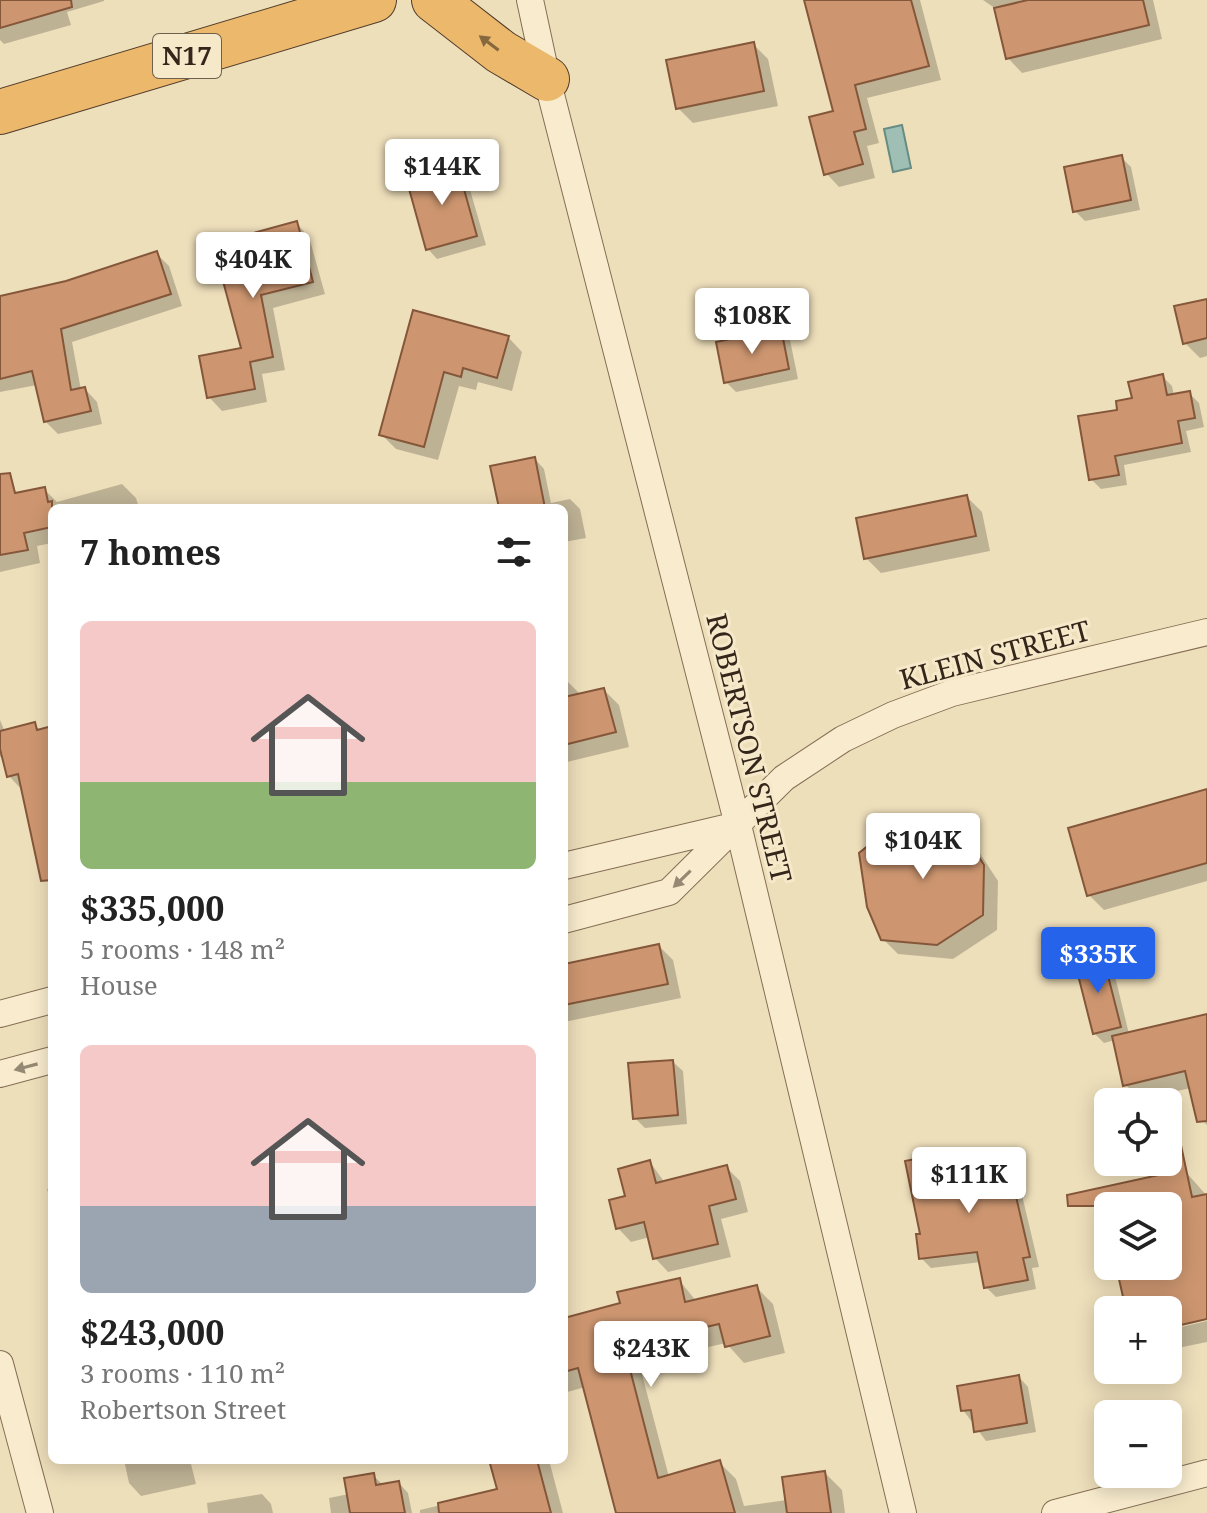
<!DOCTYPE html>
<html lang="en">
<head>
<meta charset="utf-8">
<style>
  :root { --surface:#fff; --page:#f2f2f2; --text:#222; --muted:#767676; --accent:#2563eb }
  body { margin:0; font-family:"Noto Serif",serif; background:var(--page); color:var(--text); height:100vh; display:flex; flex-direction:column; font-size:30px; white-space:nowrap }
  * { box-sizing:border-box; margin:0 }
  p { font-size:26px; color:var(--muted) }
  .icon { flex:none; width:44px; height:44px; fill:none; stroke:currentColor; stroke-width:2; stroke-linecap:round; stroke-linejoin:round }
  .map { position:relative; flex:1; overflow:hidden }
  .panel { position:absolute; left:48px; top:504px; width:520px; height:960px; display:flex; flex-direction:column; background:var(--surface); border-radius:12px; box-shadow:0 4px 20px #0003 }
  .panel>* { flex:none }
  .buttons { position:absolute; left:1094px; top:1088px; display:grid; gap:16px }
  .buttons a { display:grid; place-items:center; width:88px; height:88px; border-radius:12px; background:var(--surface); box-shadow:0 4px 20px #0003; font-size:40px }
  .price { position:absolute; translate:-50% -68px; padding:0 18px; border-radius:8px; background:#fff; color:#222; font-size:26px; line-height:52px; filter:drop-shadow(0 2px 4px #0008) }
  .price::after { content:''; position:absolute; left:50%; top:48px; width:24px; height:18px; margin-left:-12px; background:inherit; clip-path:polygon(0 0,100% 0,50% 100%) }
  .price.selected { background:var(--accent); color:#fff }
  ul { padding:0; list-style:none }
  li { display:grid; align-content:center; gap:16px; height:424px; padding:0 32px }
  li span { display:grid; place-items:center; height:248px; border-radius:12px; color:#555 }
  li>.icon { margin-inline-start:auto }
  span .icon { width:144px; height:144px; fill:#fffc; stroke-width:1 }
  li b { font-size:34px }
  h2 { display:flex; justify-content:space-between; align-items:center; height:96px; padding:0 32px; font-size:34px }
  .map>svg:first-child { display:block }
  .water { fill:#9fbfb5; stroke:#678c83; stroke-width:2 }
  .shadow { fill:#0003 }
  .building { fill:#cd9670; stroke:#85573a; stroke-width:2 }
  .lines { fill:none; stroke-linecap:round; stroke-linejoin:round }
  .minor-casing { stroke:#856e55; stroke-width:28 }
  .trunk-casing { stroke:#523c2a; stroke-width:46 }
  .minor { stroke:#f9ecce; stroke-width:26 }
  .trunk { stroke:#ebb86c; stroke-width:44 }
  .oneway { fill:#86683f }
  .oneway2 { fill:#968974 }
  .labels { text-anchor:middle; stroke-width:6; stroke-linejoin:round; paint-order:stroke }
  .shield { fill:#f6e9ca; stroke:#6e604f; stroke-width:2 }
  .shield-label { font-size:26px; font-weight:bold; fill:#34261a }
  .street-label { font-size:28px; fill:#34261a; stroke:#f6e9ca }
</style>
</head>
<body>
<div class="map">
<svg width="1207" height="1513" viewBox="0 0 1207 1513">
  <rect width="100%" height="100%" fill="#eedfbb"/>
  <path class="water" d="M 902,125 L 911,168 L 893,172 L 884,129 Z"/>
  <path class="shadow" d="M 0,0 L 104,0 L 104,1 L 67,12 L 71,25 L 4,44 L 0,40 Z
    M 806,0 L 920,0 L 941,80 L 867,98 L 879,143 L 867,146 L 875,178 L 839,187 L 826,173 L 835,113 Z
    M 983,0 L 1153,0 L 1162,39 L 1022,73 L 1008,58 L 996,9 Z
    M 753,44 L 768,59 L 778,106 L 693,123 L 678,108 Z
    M 1121,157 L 1131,167 L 1140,210 L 1085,221 L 1075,211 Z
    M 457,166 L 466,176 L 486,245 L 437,259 L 428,249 Z
    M 296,223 L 309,237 L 325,294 L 273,308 L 285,370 L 262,374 L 267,402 L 222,411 L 209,397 L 244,349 L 215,245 Z
    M 156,253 L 169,266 L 182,306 L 72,342 L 81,390 L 85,389 L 97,402 L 102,424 L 58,434 L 45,421 L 37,385 L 0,392 L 0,298 L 66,283 Z
    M 1207,301 L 1207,356 L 1200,358 L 1185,343 Z
    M 414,312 L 508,337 L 522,352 L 512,391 L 478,382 L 476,390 L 459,386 L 438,460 L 396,449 L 381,434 Z
    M 780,330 L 790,340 L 798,379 L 736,392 L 726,382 Z
    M 1163,377 L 1172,386 L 1174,396 L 1189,393 L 1199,403 L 1204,427 L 1186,431 L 1191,452 L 1124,465 L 1127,485 L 1101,489 L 1091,479 L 1120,412 Z
    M 535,459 L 544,469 L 551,503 L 570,499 L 580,509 L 586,538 L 564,542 L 564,508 L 501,508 Z
    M 122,484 L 136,498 L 139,508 L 52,508 L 52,543 L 37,546 L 40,563 L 0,572 L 0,499 L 44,489 L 57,502 Z
    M 967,497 L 982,512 L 990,551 L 881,573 L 866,558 Z
    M 565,679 L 580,694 L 604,690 L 619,705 L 629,747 L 567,762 L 564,759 Z
    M 0,720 L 5,732 L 34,725 L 40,731 L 52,728 L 52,871 L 21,789 L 9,776 L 4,756 L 0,757 Z
    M 1207,791 L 1207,881 L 1104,910 L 1089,895 L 1071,829 Z
    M 953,820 L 968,835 L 998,881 L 997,930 L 953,959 L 898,954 L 883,939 Z
    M 659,946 L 673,960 L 681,998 L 564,1022 L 564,966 Z
    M 1103,958 L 1113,968 L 1129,1034 L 1207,1016 L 1207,1125 L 1198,1116 L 1191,1088 L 1140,1099 L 1125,1084 L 1115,1040 L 1104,1043 L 1094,1033 Z
    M 673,1062 L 683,1071 L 687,1124 L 645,1128 L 635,1118 Z
    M 960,1153 L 970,1162 L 972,1171 L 1007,1164 L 1017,1174 L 1039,1267 L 1032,1268 L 1036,1289 L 996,1297 L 986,1287 L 981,1262 L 931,1268 L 921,1258 L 922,1235 Z
    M 650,1162 L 665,1183 L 727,1168 L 740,1181 L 748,1212 L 721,1219 L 731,1257 L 668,1272 L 655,1258 L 650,1237 L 631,1242 L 618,1228 L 627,1197 Z
    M 1185,1171 L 1207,1196 L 1207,1317 L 1168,1326 L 1168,1310 L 1145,1310 L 1135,1266 L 1168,1266 L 1168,1206 L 1108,1206 L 1108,1223 L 1101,1190 Z
    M 52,1187 L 52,1207 L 47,1189 Z
    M 679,1280 L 697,1302 L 756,1287 L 773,1304 L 785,1353 L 744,1363 L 726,1343 L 639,1363 L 669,1477 L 719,1462 L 736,1479 L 744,1506 L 787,1500 L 825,1473 L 842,1490 L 845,1513 L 619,1513 L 585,1387 L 564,1393 L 564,1320 L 622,1305 Z
    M 1207,1321 L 1207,1342 L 1168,1350 L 1168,1330 Z
    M 1019,1377 L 1028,1387 L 1036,1432 L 986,1441 L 963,1410 Z
    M 124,1460 L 190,1460 L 196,1484 L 141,1496 L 129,1483 Z
    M 491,1460 L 549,1460 L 563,1513 L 420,1513 L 420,1510 L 499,1491 Z
    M 373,1475 L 384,1486 L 399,1483 L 408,1493 L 412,1513 L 331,1513 L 329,1498 L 349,1494 Z
    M 262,1494 L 271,1504 L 273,1513 L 208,1513 L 207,1503 Z"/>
  <path class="building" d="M 0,0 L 71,0 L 72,7 L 0,28 Z
    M 804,0 L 911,0 L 929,66 L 855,85 L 866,129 L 854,132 L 863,164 L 824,175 L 809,117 L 833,111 Z
    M 1028,0 L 1143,0 L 1149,25 L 1006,59 L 994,8 Z
    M 754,42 L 764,91 L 676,109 L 666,60 Z
    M 1122,155 L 1131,200 L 1073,212 L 1064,167 Z
    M 457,164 L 477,236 L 426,250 L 406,178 Z
    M 297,221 L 313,282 L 261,295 L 273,357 L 250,362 L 255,389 L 207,398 L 199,356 L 241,348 L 213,244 Z
    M 157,251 L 171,294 L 61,329 L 71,390 L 85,387 L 91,411 L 44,422 L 32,371 L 0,379 L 0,296 L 66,281 Z
    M 1207,299 L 1207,338 L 1183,344 L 1174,306 Z
    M 413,310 L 509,336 L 497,378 L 463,368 L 461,377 L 444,372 L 424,447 L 379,435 Z
    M 781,328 L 789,369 L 724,383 L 716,342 Z
    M 1163,374 L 1167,395 L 1190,391 L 1195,418 L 1178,421 L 1182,443 L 1115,456 L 1119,475 L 1089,480 L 1078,416 L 1117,410 L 1116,401 L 1132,398 L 1128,382 Z
    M 535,457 L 545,508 L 499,508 L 490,466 Z
    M 10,473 L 15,493 L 45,487 L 48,502 L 52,501 L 52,527 L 24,533 L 28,550 L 0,555 L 0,474 Z
    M 967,495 L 976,536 L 864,559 L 856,518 Z
    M 604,688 L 616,732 L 564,745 L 564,697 Z
    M 35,722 L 37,730 L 52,726 L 52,880 L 41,881 L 18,774 L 7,777 L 0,749 L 0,731 Z
    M 1207,789 L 1207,863 L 1087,896 L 1068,828 Z
    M 905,816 L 954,818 L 984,865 L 983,915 L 937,945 L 881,940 L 867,907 L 859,853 Z
    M 659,944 L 668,984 L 564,1005 L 564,964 Z
    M 1103,956 L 1121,1027 L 1093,1034 L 1075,963 Z
    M 1207,1014 L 1207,1121 L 1197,1122 L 1185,1071 L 1123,1086 L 1112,1036 Z
    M 673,1060 L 678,1115 L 633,1119 L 628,1063 Z
    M 1179,1136 L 1192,1197 L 1207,1194 L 1207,1319 L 1168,1328 L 1168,1310 L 1126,1310 L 1116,1266 L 1168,1266 L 1168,1206 L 1068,1206 L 1067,1195 L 1168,1173 L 1168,1138 Z
    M 961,1150 L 965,1171 L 1008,1162 L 1030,1257 L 1023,1258 L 1028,1280 L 984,1288 L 977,1252 L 919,1259 L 916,1234 L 920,1234 L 905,1161 Z
    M 650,1160 L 656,1183 L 727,1165 L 736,1199 L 709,1206 L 718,1244 L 653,1259 L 644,1222 L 616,1229 L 609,1200 L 625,1196 L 618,1169 Z
    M 680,1278 L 685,1302 L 757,1285 L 770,1336 L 725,1347 L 719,1324 L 624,1346 L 658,1478 L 720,1460 L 735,1513 L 616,1513 L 578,1368 L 564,1372 L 564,1318 L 620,1303 L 617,1292 Z
    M 1019,1375 L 1027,1423 L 974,1432 L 971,1410 L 961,1411 L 957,1386 Z
    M 489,1460 L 537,1460 L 551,1513 L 439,1513 L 438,1503 L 497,1489 Z
    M 825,1471 L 831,1513 L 787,1513 L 782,1477 Z
    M 374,1473 L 376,1485 L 399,1481 L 405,1513 L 350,1513 L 344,1478 Z"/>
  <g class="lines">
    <g class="minor-casing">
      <path id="minor" d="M 530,0 L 547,79 L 738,825 L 903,1513
        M 564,866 L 738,825
        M 564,920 L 669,892 L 784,778 L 843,739 L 893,715 L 952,693 L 1207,632
        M 0,1014 L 52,1000
        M 0,1074 L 52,1060
        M 0,1364 L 40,1513
        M 1055,1513 L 1207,1473"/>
    </g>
    <g class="trunk-casing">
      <path id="trunk" d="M 434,0 L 501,52 L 547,79
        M 0,112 L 374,0"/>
    </g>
    <use href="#minor" class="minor"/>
    <use href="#trunk" class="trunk"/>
  </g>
  <defs><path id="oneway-solid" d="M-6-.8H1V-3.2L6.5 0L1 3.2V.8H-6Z" transform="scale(2)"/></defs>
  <use class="oneway" href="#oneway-solid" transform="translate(489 43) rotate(-143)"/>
  <g class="oneway2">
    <use href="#oneway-solid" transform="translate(682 879) rotate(136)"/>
    <use href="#oneway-solid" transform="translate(26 1067) rotate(165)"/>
  </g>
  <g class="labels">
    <rect class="shield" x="153" y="34" width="68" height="44" rx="6"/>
    <g class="shield-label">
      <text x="187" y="65">N17</text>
    </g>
    <g class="street-label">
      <text transform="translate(995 655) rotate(-15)" y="10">KLEIN STREET</text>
      <text transform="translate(749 748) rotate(76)" y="10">ROBERTSON STREET</text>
    </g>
  </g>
</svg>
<div class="buttons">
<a><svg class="icon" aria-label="locate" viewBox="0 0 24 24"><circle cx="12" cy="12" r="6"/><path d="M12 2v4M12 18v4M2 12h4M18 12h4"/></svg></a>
<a><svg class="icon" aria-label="layers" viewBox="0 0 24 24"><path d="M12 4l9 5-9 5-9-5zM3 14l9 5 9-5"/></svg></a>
<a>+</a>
<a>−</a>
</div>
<b class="price" style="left:442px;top:207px">$144K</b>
<b class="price" style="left:253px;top:300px">$404K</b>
<b class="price" style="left:752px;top:356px">$108K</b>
<b class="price" style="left:923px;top:881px">$104K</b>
<b class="price selected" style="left:1098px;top:995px">$335K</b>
<b class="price" style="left:969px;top:1215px">$111K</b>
<b class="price" style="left:651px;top:1389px">$243K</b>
<section class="panel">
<h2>7 homes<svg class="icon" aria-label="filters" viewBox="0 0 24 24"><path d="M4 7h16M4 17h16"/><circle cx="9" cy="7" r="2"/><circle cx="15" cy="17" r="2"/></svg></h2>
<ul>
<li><span style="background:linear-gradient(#f6c9c9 65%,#8fb573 0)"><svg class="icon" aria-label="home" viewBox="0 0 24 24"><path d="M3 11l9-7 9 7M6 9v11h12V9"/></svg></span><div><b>$335,000</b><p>5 rooms · 148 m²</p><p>House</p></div></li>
<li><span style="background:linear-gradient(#f6c9c9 65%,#9aa5b1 0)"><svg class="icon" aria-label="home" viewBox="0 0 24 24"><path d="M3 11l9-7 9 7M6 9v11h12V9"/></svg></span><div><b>$243,000</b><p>3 rooms · 110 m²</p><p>Robertson Street</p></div></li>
</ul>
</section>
</div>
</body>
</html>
